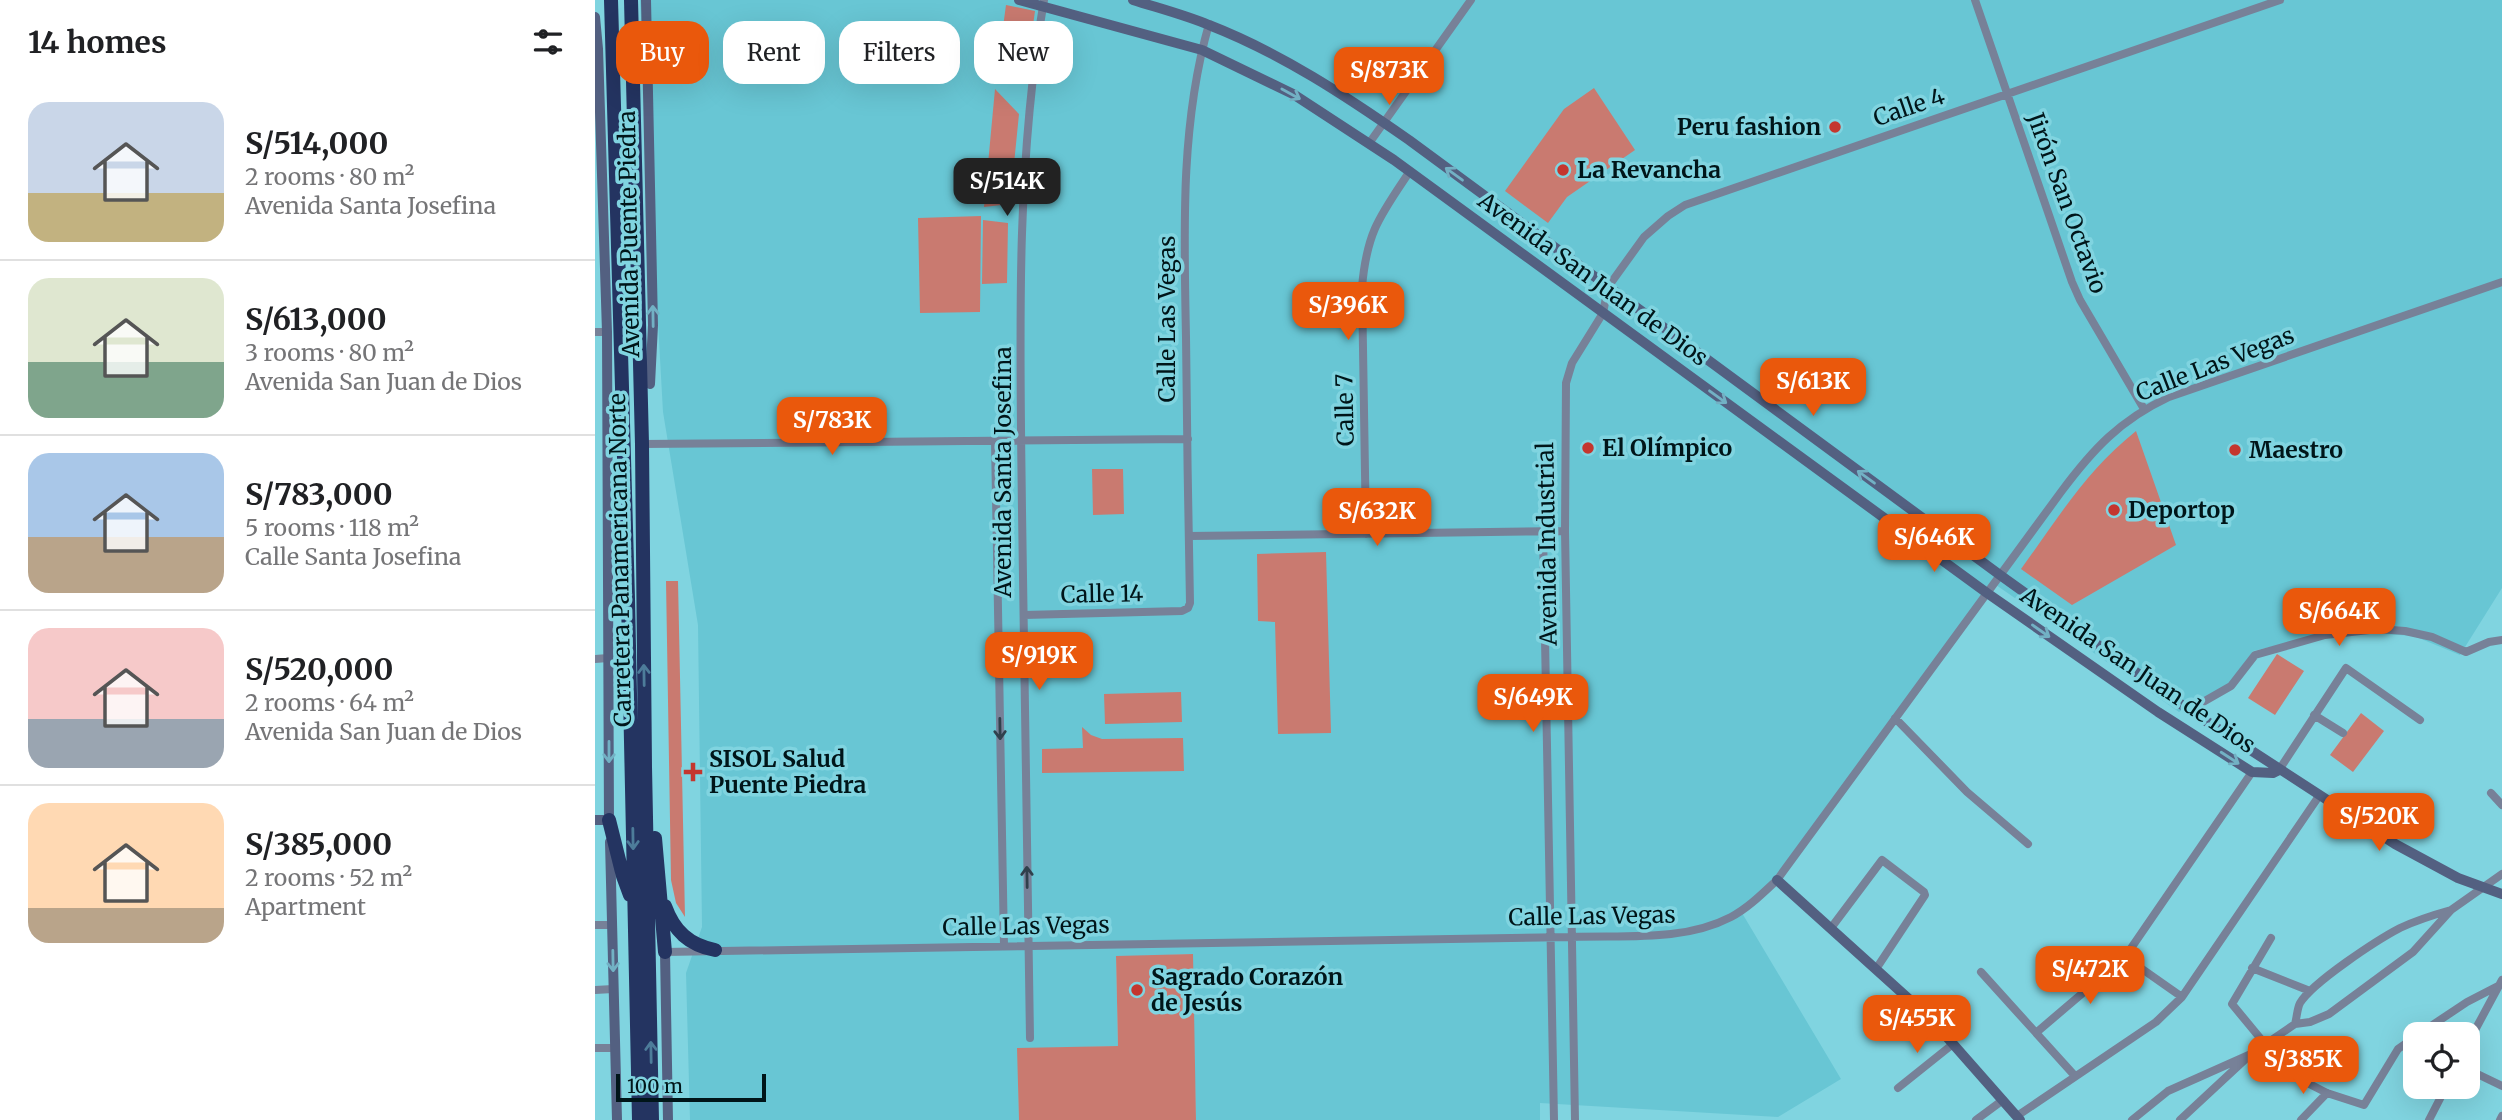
<!DOCTYPE html>
<html lang="en">
<head>
<meta charset="utf-8">
<style>
  :root { --surface:#fff; --page:#f2f2f2; --text:#202124; --muted:#757577; --line:#e0e0e0; --accent:#ea580c }
  body { margin:0; font-family:Merriweather,serif; background:var(--page); color:var(--text); height:100vh; display:flex; flex-direction:column; font-size:26px; white-space:nowrap }
  * { box-sizing:border-box; margin:0 }
  p { font-size:23px; color:var(--muted) }
  .icon { flex:none; width:38px; height:38px; fill:none; stroke:currentColor; stroke-width:2; stroke-linecap:round; stroke-linejoin:round }
  .map { position:relative; flex:1; overflow:hidden }
  .panel { display:flex; flex-direction:column; background:var(--surface); width:595px }
  .panel>* { flex:none }
  .guide { position:absolute; left:21px; top:21px; width:665px; height:63px; display:flex; gap:14px }
  .fabs { position:absolute; left:1808px; top:1022px; display:grid; gap:14px }
  .fabs a { display:grid; place-items:center; width:77px; height:77px; border-radius:14px; background:var(--surface); box-shadow:0 7px 28px #0002; font-size:35px }
  .scale { position:absolute; left:21px; bottom:18px; width:150px; box-sizing:border-box; padding-left:7px; border:4px solid #001519; border-top:0; font-size:19px; line-height:24px; white-space:nowrap; color:#001519; -webkit-text-stroke:5px #80d4e0; paint-order:stroke }
  .price { position:absolute; translate:-50% -60px; padding:0 16px; border-radius:14px; background:var(--accent); color:#fff; font-size:23px; line-height:46px; filter:drop-shadow(0 2px 4px #0008) }
  .price::after { content:''; position:absolute; left:50%; top:42px; width:21px; height:16px; margin-left:-10px; background:inherit; clip-path:polygon(0 0,100% 0,50% 100%) }
  .price.current { background:#222; color:#fff }
  ul { padding:0; list-style:none }
  li { display:flex; align-items:center; gap:21px; height:175px; padding:0 28px }
  li+li { border-top:2px solid var(--line) }
  li span { display:grid; place-items:center; flex:none; width:196px; height:140px; border-radius:21px; color:#555 }
  li>.icon { margin-inline-start:auto }
  span .icon { width:84px; height:84px; fill:#fffc; stroke-width:1 }
  li b { font-size:30px }
  h2 { display:flex; justify-content:space-between; align-items:center; height:84px; padding:0 28px; font-size:30px }
  .chip { padding:0 24px; border-radius:21px; background:var(--surface); box-shadow:0 7px 28px #0002; font-size:24px; line-height:63px }
  .chip.current { background:var(--accent); color:#fff }
  main { display:flex; flex:1; min-height:0 }
  .map>svg:first-child { display:block }
  .built { fill:#68c6d4 }
  .green { fill:#c97a70 }
  .lines { fill:none; stroke-linecap:round; stroke-linejoin:round }
  .street { stroke:#778198; stroke-width:8 }
  .secondary { stroke:#536081; stroke-width:10 }
  .highway { stroke:#243461; stroke-width:14 }
  .oneway { stroke:#72b1c4 }
  .oneway2 { stroke:#4d7c9a }
  .oneway3 { stroke:#30404c }
  .poi-dot { fill:#c4362e; stroke:#80d4e0; stroke-width:2.5 }
  .labels { text-anchor:middle; stroke-width:7; stroke-linejoin:round; paint-order:stroke }
  .street-label { font-size:23px; fill:#001519; stroke:#80d4e0 }
  .poi-label { font-size:23px; font-weight:bold; fill:#001519; stroke:#80d4e0; text-anchor:start }
</style>
</head>
<body>
<main>
<section class="panel">
<h2>14 homes<svg class="icon" aria-label="filters" viewBox="0 0 24 24"><path d="M4 7h16M4 17h16"/><circle cx="9" cy="7" r="2"/><circle cx="15" cy="17" r="2"/></svg></h2>
<ul>
<li><span style="background:linear-gradient(#c9d6e8 65%,#c2b280 0)"><svg class="icon" aria-label="home" viewBox="0 0 24 24"><path d="M3 11l9-7 9 7M6 9v11h12V9"/></svg></span><div><b>S/514,000</b><p>2 rooms · 80 m²</p><p>Avenida Santa Josefina</p></div></li>
<li><span style="background:linear-gradient(#dfe7d0 60%,#7fa58c 0)"><svg class="icon" aria-label="home" viewBox="0 0 24 24"><path d="M3 11l9-7 9 7M6 9v11h12V9"/></svg></span><div><b>S/613,000</b><p>3 rooms · 80 m²</p><p>Avenida San Juan de Dios</p></div></li>
<li><span style="background:linear-gradient(#a9c7e8 60%,#b9a48a 0)"><svg class="icon" aria-label="home" viewBox="0 0 24 24"><path d="M3 11l9-7 9 7M6 9v11h12V9"/></svg></span><div><b>S/783,000</b><p>5 rooms · 118 m²</p><p>Calle Santa Josefina</p></div></li>
<li><span style="background:linear-gradient(#f6c9c9 65%,#9aa5b1 0)"><svg class="icon" aria-label="home" viewBox="0 0 24 24"><path d="M3 11l9-7 9 7M6 9v11h12V9"/></svg></span><div><b>S/520,000</b><p>2 rooms · 64 m²</p><p>Avenida San Juan de Dios</p></div></li>
<li><span style="background:linear-gradient(#ffd9b3 75%,#b9a48a 0)"><svg class="icon" aria-label="home" viewBox="0 0 24 24"><path d="M3 11l9-7 9 7M6 9v11h12V9"/></svg></span><div><b>S/385,000</b><p>2 rooms · 52 m²</p><p>Apartment</p></div></li>
</ul>
</section>
<div class="map">
<svg width="1907" height="1120" viewBox="0 0 1907 1120">
  <rect width="100%" height="100%" fill="#80d4e0"/>
  <path class="built" d="M 45,0 L 1907,0 L 1907,588 L 1865,655 L 1819,636 L 1743,631 L 1658,651 L 1634,684 L 1584,712 L 1401,585 L 1186,877 L 1147,913 L 1246,1079 L 1183,1117 L 945,1103 L 945,1120 L 601,1120 L 597,954 L 521,957 L 523,1046 L 423,1049 L 424,1120 L 95,1120 L 91,973 L 107,927 L 103,625 L 68,412 Z"/>
  <path class="green" d="M 411,5 L 440,11 L 434,54 L 403,64 Z
    M 999,88 L 1040,150 L 972,197 L 953,223 L 910,191 L 969,109 Z
    M 400,89 L 424,114 L 415,204 L 389,207 Z
    M 386,216 L 385,312 L 325,313 L 323,218 Z
    M 388,220 L 413,223 L 412,283 L 387,284 Z
    M 1541,431 L 1581,545 L 1477,605 L 1426,569 C 1463,518 1491,471 1541,431 Z
    M 497,469 L 528,469 L 529,514 L 498,515 Z
    M 731,552 L 736,733 L 683,734 L 680,622 L 663,621 L 662,554 Z
    M 71,581 L 83,581 L 90,917 L 81,903 L 76,880 Z
    M 1682,654 L 1709,671 L 1680,715 L 1653,698 Z
    M 586,692 L 587,722 L 510,724 L 509,694 Z
    M 1766,713 L 1789,731 L 1758,772 L 1735,755 Z
    M 487,727 L 496,735 L 507,739 L 588,738 L 589,771 L 447,773 L 447,749 L 488,748 Z
    M 598,954 L 601,1120 L 424,1120 L 422,1048 L 523,1046 L 521,956 Z"/>
  <g class="lines">
    <path class="street" d="M 1380,0 L 1477,282 L 1485,300 L 1549,409
      M 775,142 L 876,0
      M 0,332 L 12,332
      M 400,441 L 409,946
      M 47,444 L 593,439
      M 948,532 L 959,1120
      M 771,534 L 767,287 C 772,231 785,216 815,171
      M 594,536 L 970,531
      M 429,615 L 587,611 L 593,608 L 595,603 C 593,514 592,426 591,337 C 589,233 585,125 614,24
      M 0,659 L 13,658
      M 1594,710 L 1636,686 L 1660,655 L 1730,635 L 1783,629 L 1810,631 L 1837,637 L 1871,652 L 1894,642 L 1907,640
      M 1719,715 L 1748,733
      M 1300,718 L 1372,792 L 1433,844
      M 1684,770 L 1751,668 L 1825,720
      M 1896,793 L 1907,805
      M 0,925 L 17,925
      M 1236,928 L 1287,860 L 1329,892 L 1330,895 L 1281,969
      M 70,952 L 977,937 C 1029,935 1088,942 1136,917 C 1153,908 1167,894 1182,880 L 1466,492 C 1498,449 1525,420 1574,397 L 1907,282
      M 1530,957 L 1587,997
      M 1657,968 L 1715,991
      M 1386,972 L 1480,1076
      M 0,990 L 18,989
      M 1700,1024 C 1702,1017 1702,1009 1705,1003 C 1718,982 1782,940 1805,928 C 1822,920 1838,915 1856,910
      M 1442,1032 L 1530,957 L 1657,772
      M 1824,1034 L 1872,1002 L 1903,986
      M 435,1038 C 431,862 430,686 427,511 C 425,340 420,169 449,0
      M 1670,1044 L 1637,1004 L 1676,938
      M 1872,1045 L 1907,980
      M 0,1048 L 21,1048
      M 1872,1069 L 1907,1086
      M 1303,1088 L 1358,1044
      M 1422,1116 L 1561,1022 L 1587,997 L 1724,796
      M 980,1120 L 970,531 L 971,383 L 977,363 L 1008,313 L 1013,287 L 1049,237 L 1073,216 L 1090,205 L 1685,0
      M 1381,1120 L 1408,1100
      M 1537,1120 L 1573,1091 L 1656,1054 L 1732,1093 L 1769,1105 L 1803,1049 L 1820,1037
      M 1585,1120 L 1656,1054 L 1700,1024 L 1715,1022 L 1734,1014 L 1818,952 L 1856,910 L 1907,874
      M 1706,1120 L 1732,1093
      M 1834,1120 L 1851,1087
      M 1905,1120 L 1907,1116"/>
    <path class="secondary" d="M 51,0 L 58,325 L 55,384
      M 424,0 L 607,50 L 698,94 L 799,160 L 1392,593 L 1563,712 L 1657,772 L 1678,773 L 1684,770
      M 538,0 C 563,8 590,15 614,25 C 686,53 751,96 814,140 L 1405,575 L 1594,710 L 1800,844 L 1863,878 L 1907,894
      M 0,17 L 3,49 L 12,332 L 14,825
      M 0,820 L 14,820
      M 15,842 L 22,1120
      M 1182,880 L 1336,1019 L 1425,1120
      M 70,952 L 73,1120"/>
    <path class="highway" d="M 16,0 L 33,599 L 44,1120
      M 36,0 L 47,444 L 50,767 L 57,1120
      M 14,820 L 28,876 L 35,895
      M 60,838 L 70,952
      M 70,906 C 79,931 94,945 120,950"/>
  </g>
  <defs><path id="oneway-shaft" d="M-6 0H5M1.5-3L5.5 0L1.5 3" fill="none" stroke-width="1.6" stroke-linecap="round" stroke-linejoin="round" transform="scale(1.75)"/></defs>
  <g class="oneway">
    <use href="#oneway-shaft" transform="translate(696 94) rotate(29)"/>
    <use href="#oneway-shaft" transform="translate(859 174) rotate(-144)"/>
    <use href="#oneway-shaft" transform="translate(58 316) rotate(-91)"/>
    <use href="#oneway-shaft" transform="translate(1123 397) rotate(36)"/>
    <use href="#oneway-shaft" transform="translate(1271 477) rotate(-144)"/>
    <use href="#oneway-shaft" transform="translate(1446 631) rotate(35)"/>
    <use href="#oneway-shaft" transform="translate(14 752) rotate(90)"/>
    <use href="#oneway-shaft" transform="translate(1635 758) rotate(33)"/>
    <use href="#oneway-shaft" transform="translate(18 961) rotate(89)"/>
  </g>
  <g class="oneway2">
    <use href="#oneway-shaft" transform="translate(49 675) rotate(-91)"/>
    <use href="#oneway-shaft" transform="translate(38 839) rotate(89)"/>
    <use href="#oneway-shaft" transform="translate(56 1052) rotate(-91)"/>
  </g>
  <g class="oneway3">
    <use href="#oneway-shaft" transform="translate(405 729) rotate(89)"/>
    <use href="#oneway-shaft" transform="translate(432 877) rotate(-91)"/>
  </g>
  <g class="poi-dot">
    <circle cx="1240" cy="127" r="7"/>
    <circle cx="968" cy="170" r="7"/>
    <circle cx="993" cy="448" r="7"/>
    <circle cx="1640" cy="450" r="7"/>
    <circle cx="1519" cy="510" r="7"/>
    <path d="M94.5 761.5h7v7h7v7h-7v7h-7v-7h-7v-7h7z"/>
    <circle cx="542" cy="990" r="7"/>
  </g>
  <g class="labels">
    <g class="street-label">
      <text transform="translate(1314 107) rotate(-19)" y="8">Calle 4</text>
      <text transform="translate(1472 203) rotate(70)" y="8">Jirón San Octavio</text>
      <text transform="translate(34 234) rotate(-91)" y="8">Avenida Puente Piedra</text>
      <text transform="translate(998 279) rotate(36)" y="8">Avenida San Juan de Dios</text>
      <text transform="translate(572 319) rotate(-90)" y="8">Calle Las Vegas</text>
      <text transform="translate(1620 364) rotate(-21)" y="8">Calle Las Vegas</text>
      <text transform="translate(750 410) rotate(-91)" y="8">Calle 7</text>
      <text transform="translate(408 472) rotate(-90)" y="8">Avenida Santa Josefina</text>
      <text transform="translate(952 544) rotate(-91)" y="8">Avenida Industrial</text>
      <text transform="translate(25 560) rotate(-91)" y="8">Carretera Panamericana Norte</text>
      <text transform="translate(507 594) rotate(-1)" y="8">Calle 14</text>
      <text transform="translate(1543 670) rotate(34)" y="8">Avenida San Juan de Dios</text>
      <text transform="translate(997 916) rotate(-1)" y="8">Calle Las Vegas</text>
      <text transform="translate(431 926) rotate(-1)" y="8">Calle Las Vegas</text>
    </g>
    <g class="poi-label">
      <text x="1226" y="135" text-anchor="end">Peru fashion</text>
      <text x="982" y="178">La Revancha</text>
      <text x="1007" y="456">El Olímpico</text>
      <text x="1654" y="458">Maestro</text>
      <text x="1533" y="518">Deportop</text>
      <text x="114" y="767">SISOL Salud<tspan x="114" dy="26">Puente Piedra</tspan></text>
      <text x="556" y="985">Sagrado Corazón<tspan x="556" dy="26">de Jesús</tspan></text>
    </g>
  </g>
</svg>
<div class="fabs">
<a><svg class="icon" aria-label="locate" viewBox="0 0 24 24"><circle cx="12" cy="12" r="6"/><path d="M12 2v4M12 18v4M2 12h4M18 12h4"/></svg></a>
</div>
<div class="scale">100 m</div>
<b class="price" style="left:794px;top:107px">S/873K</b>
<b class="price current" style="left:412px;top:218px">S/514K</b>
<b class="price" style="left:753px;top:342px">S/396K</b>
<b class="price" style="left:1218px;top:418px">S/613K</b>
<b class="price" style="left:237px;top:457px">S/783K</b>
<b class="price" style="left:782px;top:548px">S/632K</b>
<b class="price" style="left:1339px;top:574px">S/646K</b>
<b class="price" style="left:1744px;top:648px">S/664K</b>
<b class="price" style="left:444px;top:692px">S/919K</b>
<b class="price" style="left:938px;top:734px">S/649K</b>
<b class="price" style="left:1784px;top:853px">S/520K</b>
<b class="price" style="left:1495px;top:1006px">S/472K</b>
<b class="price" style="left:1322px;top:1055px">S/455K</b>
<b class="price" style="left:1708px;top:1096px">S/385K</b>
<div class="guide">
<a class="chip current">Buy</a>
<a class="chip">Rent</a>
<a class="chip">Filters</a>
<a class="chip">New</a>
</div>
</div>
</main>
</body>
</html>
